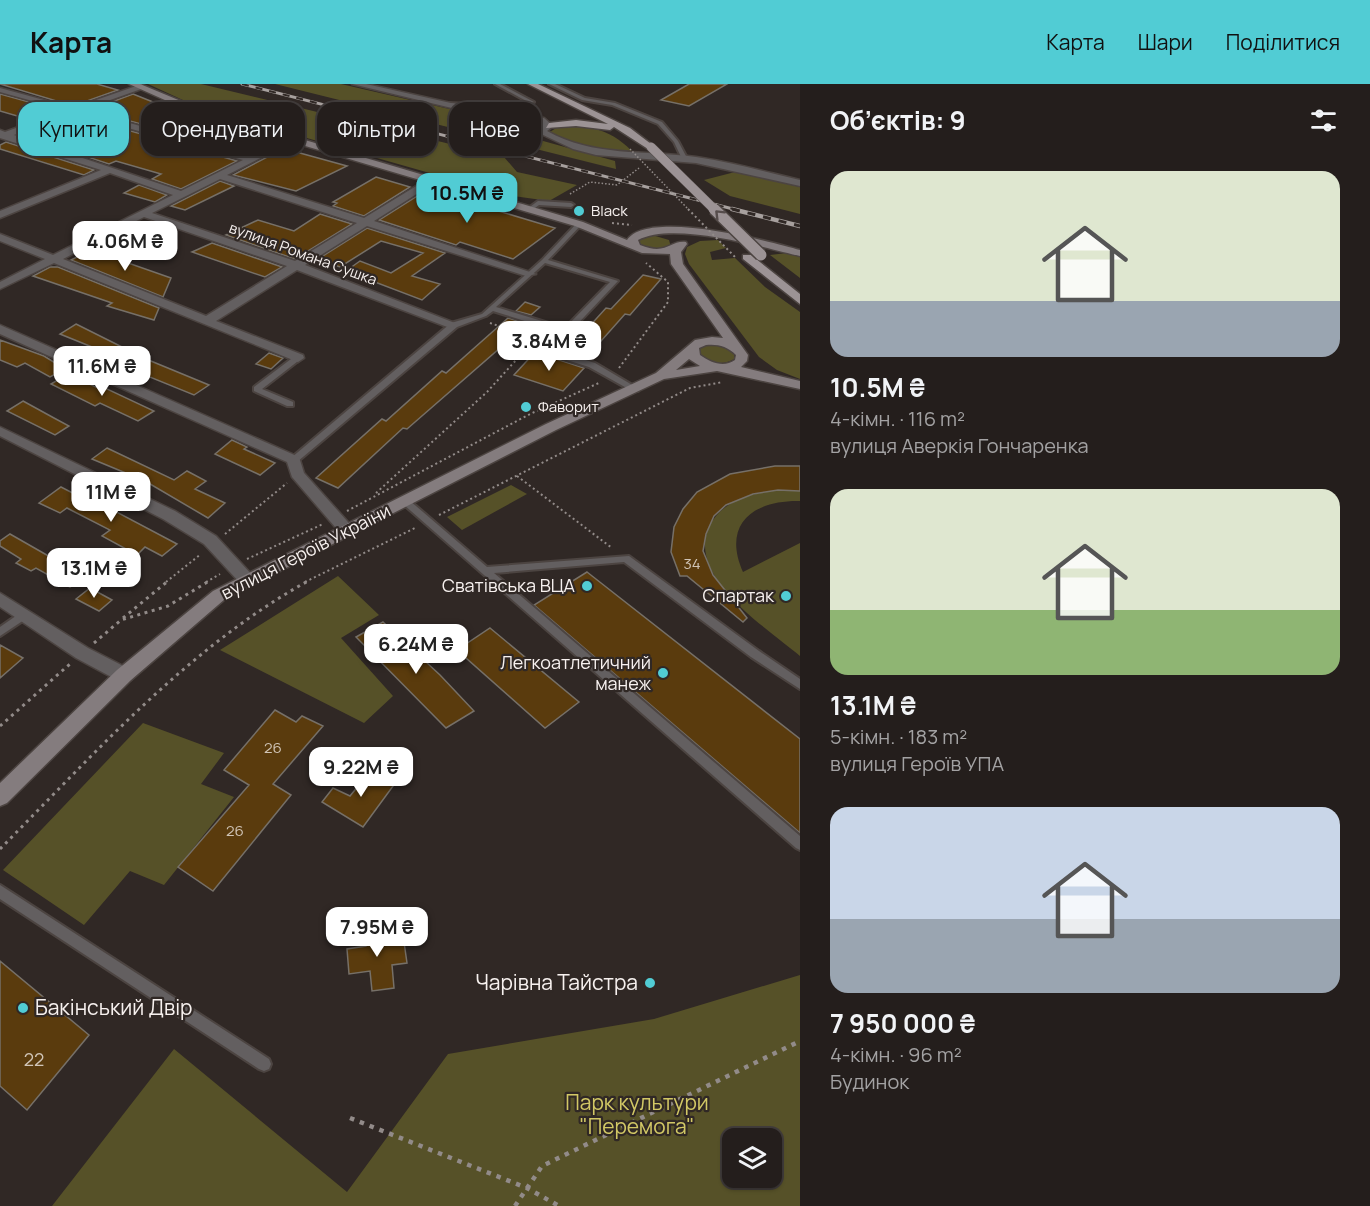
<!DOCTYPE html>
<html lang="uk">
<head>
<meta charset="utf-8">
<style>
  :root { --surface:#241e1c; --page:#2c2725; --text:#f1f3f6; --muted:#a3a2a3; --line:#413c3b; --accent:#51ccd4 }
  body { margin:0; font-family:Manrope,sans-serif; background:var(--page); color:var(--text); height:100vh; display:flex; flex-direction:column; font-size:22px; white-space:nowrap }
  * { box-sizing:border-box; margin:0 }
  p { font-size:20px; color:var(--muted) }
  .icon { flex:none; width:33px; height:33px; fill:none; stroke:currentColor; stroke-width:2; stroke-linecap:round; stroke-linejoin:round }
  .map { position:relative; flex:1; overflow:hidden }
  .details { display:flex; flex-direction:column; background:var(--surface); width:570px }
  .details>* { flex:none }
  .top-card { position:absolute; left:18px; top:18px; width:570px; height:54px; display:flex; gap:12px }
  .fabs { position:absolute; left:722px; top:1044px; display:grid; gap:12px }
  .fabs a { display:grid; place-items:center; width:60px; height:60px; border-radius:12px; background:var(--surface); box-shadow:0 2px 4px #0004,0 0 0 2px var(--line); font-size:30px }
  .price { position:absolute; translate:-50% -51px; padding:0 14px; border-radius:12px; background:#fff; color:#222; font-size:20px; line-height:39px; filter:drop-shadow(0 2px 3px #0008) }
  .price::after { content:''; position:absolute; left:50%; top:36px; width:18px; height:14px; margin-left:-9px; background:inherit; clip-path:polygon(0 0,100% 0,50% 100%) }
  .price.selected { background:var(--accent); color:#111 }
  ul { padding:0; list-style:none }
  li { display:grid; align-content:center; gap:12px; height:318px; padding:0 30px }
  li span { display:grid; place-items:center; height:186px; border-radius:18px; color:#555 }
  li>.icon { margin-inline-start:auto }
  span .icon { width:108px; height:108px; fill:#fffc; stroke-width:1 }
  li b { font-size:26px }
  h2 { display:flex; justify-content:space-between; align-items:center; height:72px; padding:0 30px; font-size:26px }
  .pill { padding:0 21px; border-radius:18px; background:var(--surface); box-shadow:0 2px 4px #0004,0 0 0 2px var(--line); font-size:21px; line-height:54px }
  .pill.selected { background:var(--accent); color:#111 }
  header { display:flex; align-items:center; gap:36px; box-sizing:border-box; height:84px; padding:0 30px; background:var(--accent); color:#111 }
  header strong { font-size:28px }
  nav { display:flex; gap:33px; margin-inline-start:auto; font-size:21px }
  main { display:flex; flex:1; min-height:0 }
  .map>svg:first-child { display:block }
  .green { fill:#565128; fill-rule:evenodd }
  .building { fill:#5a3b0d; stroke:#767068; stroke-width:1.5 }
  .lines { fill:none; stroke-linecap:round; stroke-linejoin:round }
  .lane-casing { stroke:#4c4441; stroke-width:4 }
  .street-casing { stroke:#4c4441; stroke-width:3 }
  .secondary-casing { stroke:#4c4441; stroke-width:3 }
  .primary-casing { stroke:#4c4441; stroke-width:3 }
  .path-far3 { stroke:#928b89; stroke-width:1.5; stroke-dasharray:1.5 2; stroke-linecap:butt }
  .path-far2 { stroke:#928b89; stroke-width:2; stroke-dasharray:2 3; stroke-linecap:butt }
  .path-far1 { stroke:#928b89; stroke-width:3; stroke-dasharray:3 4.5; stroke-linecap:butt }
  .path { stroke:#928b89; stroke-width:4.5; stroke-dasharray:4.5 6; stroke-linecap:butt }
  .lane { fill:#635f60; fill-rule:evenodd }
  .street { fill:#635f60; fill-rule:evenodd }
  .secondary { fill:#847c7e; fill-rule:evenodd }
  .primary { fill:#9c9395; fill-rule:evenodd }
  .rail-far1-casing { stroke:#a7a09e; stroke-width:3 }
  .rail-casing { stroke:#a7a09e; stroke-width:4.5 }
  .rail-far1 { stroke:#302825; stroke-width:2; stroke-dasharray:7; stroke-linecap:butt }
  .rail { stroke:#302825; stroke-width:3; stroke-dasharray:8; stroke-linecap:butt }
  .primary-bridge-far1-casing { stroke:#4c4441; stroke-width:10; stroke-linecap:butt }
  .primary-bridge-casing { stroke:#4c4441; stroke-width:14; stroke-linecap:butt }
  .path-bridge-far1 { stroke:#928b89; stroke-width:1.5; stroke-dasharray:1.5 2; stroke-linecap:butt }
  .path-bridge { stroke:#928b89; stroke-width:2; stroke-dasharray:2 3; stroke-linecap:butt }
  .primary-bridge-far1 { stroke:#9c9395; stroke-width:9 }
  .primary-bridge { stroke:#9c9395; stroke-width:11 }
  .oneway { stroke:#564d4c }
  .poi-dot { fill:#51ccd4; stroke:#302825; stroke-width:2 }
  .labels { text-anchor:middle; stroke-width:4.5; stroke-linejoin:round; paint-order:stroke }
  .far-poi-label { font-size:15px; fill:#f7f1ef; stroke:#302825; text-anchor:start }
  .far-street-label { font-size:15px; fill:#f7f1ef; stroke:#302825 }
  .number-label { font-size:15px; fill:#d0c4b6 }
  .street-label { font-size:18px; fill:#f7f1ef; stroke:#302825 }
  .poi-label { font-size:18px; fill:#f7f1ef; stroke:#302825; text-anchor:end }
  .near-number-label { font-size:18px; fill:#d0c4b6 }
  .near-poi-label { font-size:21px; fill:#f7f1ef; stroke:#302825; text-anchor:end }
  .near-park-label { font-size:21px; fill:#d2c865; stroke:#302825 }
</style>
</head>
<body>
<header>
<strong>Карта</strong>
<nav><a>Карта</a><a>Шари</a><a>Поділитися</a></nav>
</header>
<main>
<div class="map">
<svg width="800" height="1122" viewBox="0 0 800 1122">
  <rect width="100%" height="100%" fill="#302825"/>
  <path class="green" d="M 148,0 L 201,0 L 504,73 L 517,88 L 577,101 L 549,117 L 507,111 L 198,23 Z
    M 275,0 L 341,0 L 493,35 L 536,55 L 615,77 L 616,85 Z
    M 559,42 C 594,42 611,45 636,71 C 613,70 567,63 550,48 Z
    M 735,88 L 800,103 L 800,130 L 730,112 L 704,96 Z
    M 652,151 L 669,156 L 671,163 L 655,166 L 640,160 L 640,154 Z
    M 718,156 L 726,164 L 710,168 L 712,176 L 735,174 L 765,203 L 800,228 L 800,295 L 777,286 L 759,273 L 689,180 L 685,170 L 687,163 L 700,157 Z
    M 787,169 L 800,173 L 800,194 L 770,171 Z
    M 707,260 L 724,262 L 734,268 L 734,275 C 723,282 711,279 700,272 L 698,265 Z
    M 511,401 L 527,410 L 462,446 L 447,433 Z
    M 778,406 L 800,407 L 800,417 C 752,416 722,441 743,488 L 800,459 L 800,572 C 767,544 686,493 709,443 C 722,416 751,410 778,406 Z
    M 338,492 L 379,531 L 341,554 L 393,612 L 364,639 L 220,566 Z
    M 143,639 L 224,669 L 201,700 L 234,713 L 164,801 L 130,787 L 84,841 L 3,786 Z
    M 800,891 L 800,1122 L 52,1122 L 174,965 L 347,1108 L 448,970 L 654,935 ZM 732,1054 L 771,1054 L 771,1094 L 732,1094 Z"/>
  <path class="building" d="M 0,0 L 97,0 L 118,6 L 73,22 Z
    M 689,0 L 727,0 L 689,22 L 661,16 Z
    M 0,10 L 58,26 L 31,36 L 0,27 Z
    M 133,10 L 168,24 L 145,33 L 255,67 L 250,70 L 90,26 Z
    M 74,31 L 237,77 L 181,105 L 152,95 L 161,90 L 116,77 L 109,80 L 24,52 Z
    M 6,58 L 94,86 L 84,91 L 0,65 L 0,61 Z
    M 289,66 L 347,82 L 296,107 L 233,91 L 271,71 L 276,72 Z
    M 376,93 L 410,103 L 364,132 L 333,122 L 337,119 L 333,118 Z
    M 220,97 L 234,102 L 185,126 L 171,122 Z
    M 139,101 L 167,111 L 155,118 L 124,109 Z
    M 425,107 L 435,108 L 555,144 L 513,175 L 460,158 L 456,161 L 379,136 Z
    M 320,130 L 352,140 L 295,175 L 226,151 L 258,136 L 294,147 Z
    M 367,144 L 445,169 L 412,192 L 440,200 L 422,216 L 346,187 L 360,177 L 391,189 L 423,169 L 381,157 L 340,183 L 318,175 Z
    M 212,159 L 282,183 L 265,193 L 192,168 Z
    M 91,166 L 171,194 L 163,213 L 71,176 Z
    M 50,183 L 58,183 L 159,224 L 154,236 L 107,222 L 112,219 L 33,192 Z
    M 643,191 L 661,195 L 630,231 L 625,230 L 586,274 L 566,268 L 606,224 L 611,225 Z
    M 525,218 L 540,223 L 531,231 L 516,227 Z
    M 508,234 L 524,239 L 514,249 L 516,250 L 407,345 L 403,344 L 338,404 L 316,394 L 382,335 L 386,337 L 442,287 L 446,289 Z
    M 76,240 L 146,275 L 209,301 L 194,311 L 130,285 L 132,284 L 97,265 L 60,250 Z
    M 0,256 L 44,272 L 65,285 L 50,293 L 25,279 L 17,283 L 0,276 Z
    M 535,268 L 584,284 L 563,307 L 514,291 Z
    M 269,269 L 283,274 L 271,285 L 256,280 Z
    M 68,290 L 100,305 L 103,303 L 154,327 L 138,337 L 100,319 L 95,322 L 51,300 Z
    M 23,317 L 54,334 L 69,342 L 55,351 L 7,327 Z
    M 232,356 L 247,363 L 244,365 L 275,379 L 260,391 L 215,370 Z
    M 107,364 L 174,396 L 187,387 L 206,397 L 195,405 L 225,419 L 208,434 L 145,397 L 92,375 Z
    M 775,382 L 800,382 L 800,407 L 778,406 L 753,410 L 726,421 L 714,432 L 706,450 L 703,467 L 713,491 L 747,534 L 743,538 L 687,492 L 680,492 L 671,468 L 674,443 L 683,425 L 697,408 L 730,390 Z
    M 61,403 L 88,417 L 92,415 L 177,460 L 162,472 L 145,463 L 137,471 L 102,452 L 110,446 L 67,424 L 60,429 L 39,419 Z
    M 10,450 L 66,482 L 69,480 L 87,490 L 70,503 L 36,484 L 31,487 L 16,479 L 21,475 L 0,462 L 0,457 Z
    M 587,488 L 800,655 L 800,749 L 534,521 Z
    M 90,504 L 112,516 L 99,527 L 76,515 Z
    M 383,538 L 440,591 L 474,627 L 446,644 L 356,553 Z
    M 490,544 L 579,618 L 545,644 L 457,566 Z
    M 0,561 L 23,574 L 0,594 Z
    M 275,626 L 296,638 L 302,632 L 323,642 L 273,700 L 291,711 L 213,807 L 178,783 L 249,701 L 224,686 Z
    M 372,685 L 396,698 L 363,743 L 322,718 L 333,704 L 350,712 Z
    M 385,840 L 387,860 L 404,858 L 407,879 L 392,881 L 394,904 L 372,907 L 370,887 L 349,890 L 347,865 L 366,862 L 365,843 Z
    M 0,877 L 89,951 L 27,1026 L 0,1002 Z"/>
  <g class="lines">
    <g class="lane-casing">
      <path id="lane" d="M 495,0 L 500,0 L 534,18 L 530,19 Z
        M 549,0 L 555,0 L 585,14 L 615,19 L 662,38 L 678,57 L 687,74 L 682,75 L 674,58 L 658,40 L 612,21 L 582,16 Z
        M 444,19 L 477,20 L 479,21 L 477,22 L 442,21 Z
        M 538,117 L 571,119 L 574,121 L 571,123 L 539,121 L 531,127 L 527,127 L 527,125 Z
        M 577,139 L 582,140 L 548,176 L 618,197 L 569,249 L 563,249 L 493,227 L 486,232 L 457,243 L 297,378 L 291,378 L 291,374 L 451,239 L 482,230 L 542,176 ZM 545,179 L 610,198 L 565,244 L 496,223 Z
        M 535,262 L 541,262 L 595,279 L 639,305 L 638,307 L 632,307 L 589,283 L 535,266 Z
        M 295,272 L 302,274 L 262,305 L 293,318 L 293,322 L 287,322 L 254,307 L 254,303 Z
        M 406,415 L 409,416 L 487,483 L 629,472 L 759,567 L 800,595 L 800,605 L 751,573 L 624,478 L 494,489 L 800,752 L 800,766 L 796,764 L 403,420 L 402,418 L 403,416 Z
        M 23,527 L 28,531 L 27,534 L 0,552 L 0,543 Z
        M 0,801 L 269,975 L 271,980 L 269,985 L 264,987 L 259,985 L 0,815 Z"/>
    </g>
    <g class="street-casing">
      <path id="street" d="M 142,0 L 144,4 L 82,26 L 250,72 L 288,53 L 294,53 L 294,57 L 227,91 L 364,134 L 431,93 L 437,93 L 437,97 L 374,137 L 536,190 L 526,192 L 367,142 L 305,181 L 460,241 L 450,244 L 297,186 L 216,237 L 303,271 L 304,274 L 298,278 L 54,179 L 0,205 L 0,198 L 45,175 L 0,157 L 0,150 L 53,171 L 173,111 L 110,89 L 0,134 L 0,127 L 101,86 L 0,54 L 0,46 L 5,48 L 65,26 L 0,8 L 0,4 L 73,24 ZM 74,29 L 243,76 L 181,107 L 14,51 ZM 220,95 L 357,139 L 295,177 L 152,129 ZM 144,133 L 287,182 L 206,232 L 63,175 Z
        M 352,0 L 366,0 L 518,34 L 544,34 L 553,42 L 547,47 C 593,73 645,66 696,73 C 731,78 766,88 800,96 L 800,102 L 696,79 L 596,71 L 573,65 L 539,49 L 526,49 L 514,43 L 514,39 ZM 522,39 L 539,39 L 543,42 L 530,44 Z
        M 0,241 L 299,373 L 304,389 L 356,447 L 354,451 L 342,451 L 292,393 L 287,378 L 0,250 Z
        M 0,343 L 175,427 L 216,452 L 253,492 L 255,496 L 253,500 L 241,500 L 204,460 L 163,435 L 0,352 Z
        M 0,509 L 88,564 L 131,586 L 133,591 L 131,596 L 124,598 L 117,596 L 76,574 L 0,523 Z"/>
    </g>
    <g class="secondary-casing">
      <path id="secondary" d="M 129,0 L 140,0 L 200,25 L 583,138 L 627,156 C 648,125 768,157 800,166 L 800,172 C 762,163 673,137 638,156 L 640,161 C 667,172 670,156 686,158 L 687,160 L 681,168 L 683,180 L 748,271 L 747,277 L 741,283 L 800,297 L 800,305 L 717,287 L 664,295 L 556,346 L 225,515 L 131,596 L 7,719 L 0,722 L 0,699 L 117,586 L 213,507 L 546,340 L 656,289 L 695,256 L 712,253 L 723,254 L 671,180 L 670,170 L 642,169 L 575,142 L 194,29 ZM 706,261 C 718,260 727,262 736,271 L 735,276 C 724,284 711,279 700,271 L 699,264 ZM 689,275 L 700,282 L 676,286 Z"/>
    </g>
    <g class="primary-casing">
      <path id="primary" d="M 528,0 L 538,0 L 630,44 L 655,63 L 648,65 L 614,43 L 610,46 L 576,42 L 546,44 L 549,39 L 576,36 L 608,40 Z
        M 743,171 L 751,171 L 800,210 L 800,220 L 743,175 Z"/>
    </g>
    <path class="path-far3" d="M 570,110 L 590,98 L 617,101 L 639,84"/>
    <path class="path-far2" d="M 612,139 L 632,141
      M 490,239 L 523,250 L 528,259
      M 619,284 L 668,218 L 668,198 L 646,179
      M 517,392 L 612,464
      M 376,409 L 487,308 L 527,264
      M 347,427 L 530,330 L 601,298
      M 439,431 L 690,304 L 723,298
      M 225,450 L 287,399
      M 247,475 L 323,440
      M 166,498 L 201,470
      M 206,498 L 220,490
      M 305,498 L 417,443"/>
    <path class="path-far1" d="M 123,534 L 168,497
      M 94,559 L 121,536 L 168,522 L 209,497
      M 0,642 L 71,579
      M 0,765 C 95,669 189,563 308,497"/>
    <path class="path" d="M 350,1034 L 527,1104 L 559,1122
      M 515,1122 L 542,1082 L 800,957"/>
    <use href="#lane" class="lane"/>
    <use href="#street" class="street"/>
    <use href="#secondary" class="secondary"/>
    <use href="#primary" class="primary"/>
    <g class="rail-far1-casing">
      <path id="rail-far1" d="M 242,0 L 737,126"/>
    </g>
    <g class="rail-casing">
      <path id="rail" d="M 732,125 L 800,142"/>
    </g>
    <use href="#rail-far1" class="rail-far1"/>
    <use href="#rail" class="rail"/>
    <g class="primary-bridge-far1-casing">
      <path id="primary-bridge-far1" d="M 651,63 L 715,126"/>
    </g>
    <g class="primary-bridge-casing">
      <path id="primary-bridge" d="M 714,125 L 761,171"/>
    </g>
    <path class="path-bridge-far1" d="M 630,65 L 689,126"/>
    <path class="path-bridge" d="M 688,125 L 736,174"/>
    <use href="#primary-bridge-far1" class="primary-bridge-far1"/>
    <use href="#primary-bridge" class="primary-bridge"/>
  </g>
  <defs><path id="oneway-chevron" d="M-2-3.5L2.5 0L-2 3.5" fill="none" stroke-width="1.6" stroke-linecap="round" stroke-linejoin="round" transform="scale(1.5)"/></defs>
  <use class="oneway" href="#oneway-chevron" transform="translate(719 130) rotate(-135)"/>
  <g class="poi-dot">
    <circle cx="579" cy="127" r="6"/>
    <circle cx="526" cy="323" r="6"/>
    <circle cx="587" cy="502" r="6"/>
    <circle cx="786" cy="512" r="6"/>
    <circle cx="663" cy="589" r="6"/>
    <circle cx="650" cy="899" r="6"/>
    <circle cx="23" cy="924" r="6"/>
  </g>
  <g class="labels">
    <g class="far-poi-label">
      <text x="591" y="132">Black</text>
      <text x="538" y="328">Фаворит</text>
    </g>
    <g class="far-street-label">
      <text transform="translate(303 170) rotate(20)" y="5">вулиця Романа Сушка</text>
    </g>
    <g class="number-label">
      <text x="692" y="485">34</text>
      <text x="273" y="669">26</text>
      <text x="235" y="752">26</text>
    </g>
    <g class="street-label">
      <text transform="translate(306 468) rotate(-27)" y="6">вулиця Героїв України</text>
    </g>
    <g class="poi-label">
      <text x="575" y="508">Сватівська ВЦА</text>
      <text x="774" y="518">Спартак</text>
      <text x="651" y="585">Легкоатлетичний<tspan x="651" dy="21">манеж</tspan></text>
    </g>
    <g class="near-number-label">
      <text x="34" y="982">22</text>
    </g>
    <g class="near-poi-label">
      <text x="638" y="906">Чарівна Тайстра</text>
      <text x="35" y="931" text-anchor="start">Бакінський Двір</text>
    </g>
    <g class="near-park-label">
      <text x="637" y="1026">Парк культури<tspan x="637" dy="24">"Перемога"</tspan></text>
    </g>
  </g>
</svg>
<div class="fabs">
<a><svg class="icon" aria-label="layers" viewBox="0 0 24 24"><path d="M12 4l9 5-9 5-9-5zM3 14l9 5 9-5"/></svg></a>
</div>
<b class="price selected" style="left:467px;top:140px">10.5M ₴</b>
<b class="price" style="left:125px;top:188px">4.06M ₴</b>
<b class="price" style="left:549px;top:288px">3.84M ₴</b>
<b class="price" style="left:102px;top:313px">11.6M ₴</b>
<b class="price" style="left:111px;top:439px">11M ₴</b>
<b class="price" style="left:94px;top:515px">13.1M ₴</b>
<b class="price" style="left:416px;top:591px">6.24M ₴</b>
<b class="price" style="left:361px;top:714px">9.22M ₴</b>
<b class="price" style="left:377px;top:874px">7.95M ₴</b>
<div class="top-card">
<a class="pill selected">Купити</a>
<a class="pill">Орендувати</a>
<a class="pill">Фільтри</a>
<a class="pill">Нове</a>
</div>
</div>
<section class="details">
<h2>Об’єктів: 9<svg class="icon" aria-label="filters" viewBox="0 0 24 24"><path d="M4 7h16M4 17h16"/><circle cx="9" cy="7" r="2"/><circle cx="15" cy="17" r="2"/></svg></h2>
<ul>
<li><span style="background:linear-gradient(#dfe7d0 70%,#9aa5b1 0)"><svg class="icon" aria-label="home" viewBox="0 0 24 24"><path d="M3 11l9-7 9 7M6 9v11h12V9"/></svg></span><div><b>10.5M ₴</b><p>4-кімн. · 116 m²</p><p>вулиця Аверкія Гончаренка</p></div></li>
<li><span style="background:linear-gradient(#dfe7d0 65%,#8fb573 0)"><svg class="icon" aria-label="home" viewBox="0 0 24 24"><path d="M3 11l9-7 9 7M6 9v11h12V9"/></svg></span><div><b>13.1M ₴</b><p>5-кімн. · 183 m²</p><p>вулиця Героїв УПА</p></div></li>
<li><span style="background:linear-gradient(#c9d6e8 60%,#9aa5b1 0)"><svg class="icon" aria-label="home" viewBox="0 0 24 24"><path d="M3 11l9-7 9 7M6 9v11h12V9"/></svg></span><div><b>7 950 000 ₴</b><p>4-кімн. · 96 m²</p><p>Будинок</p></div></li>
</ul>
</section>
</main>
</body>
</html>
